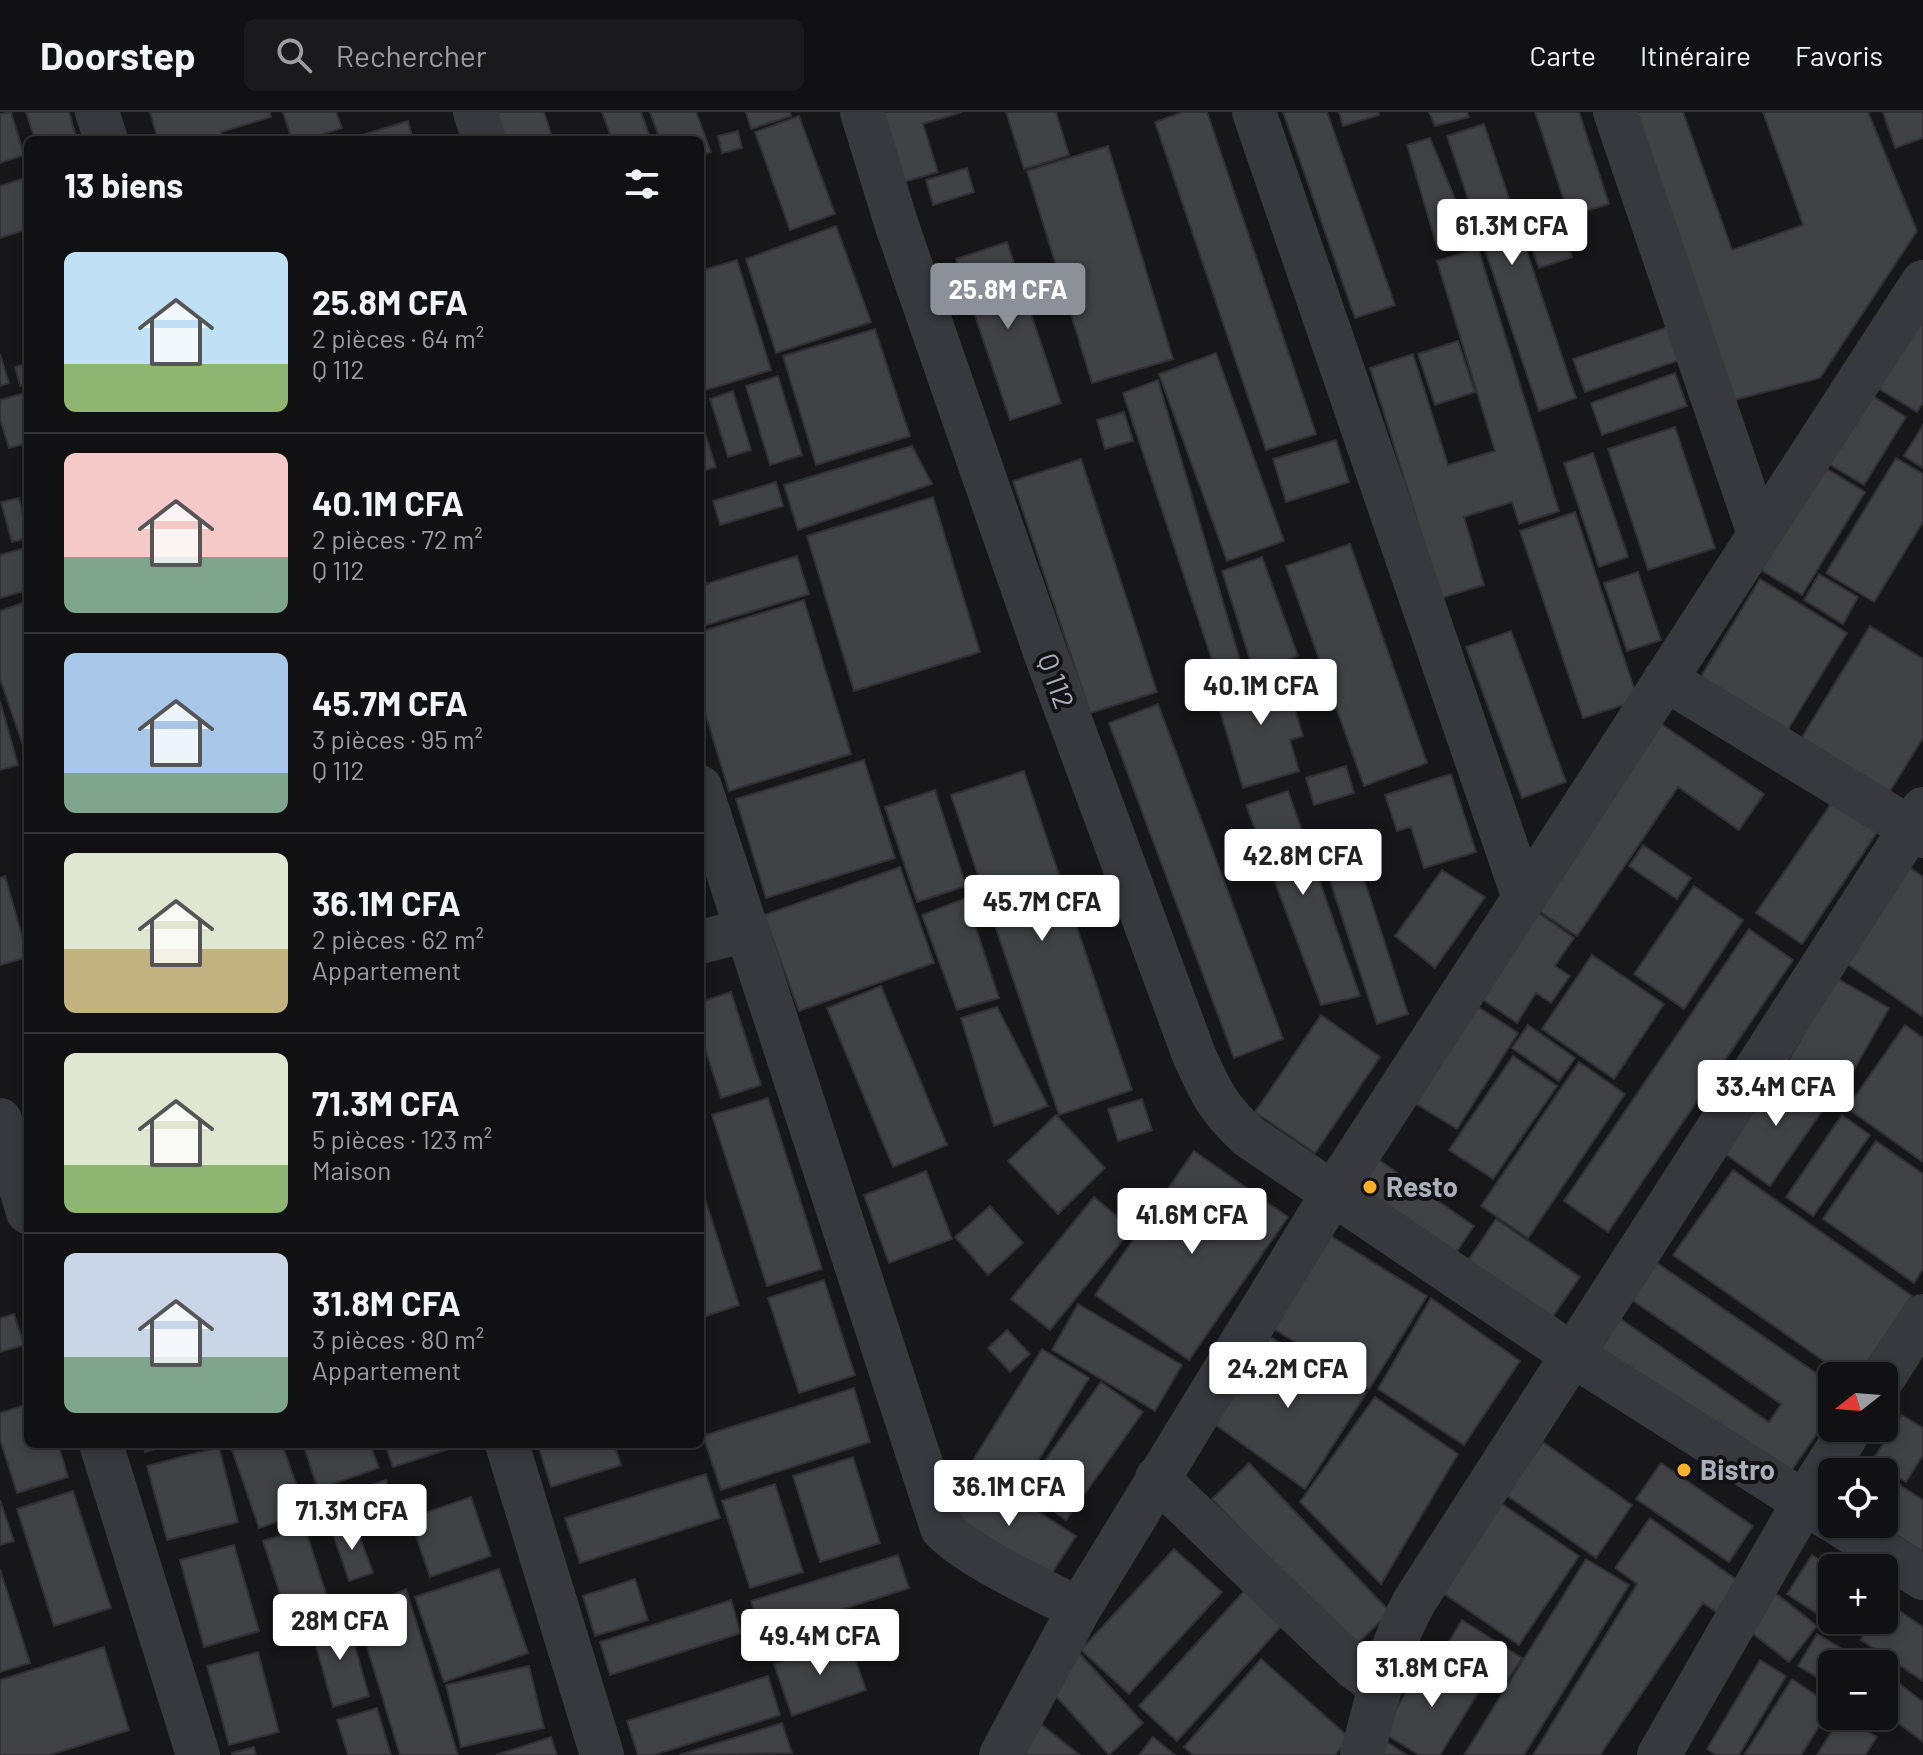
<!DOCTYPE html>
<html lang="fr">
<head>
<meta charset="utf-8">
<style>
  :root { --surface:#111113; --page:#1a1a1c; --text:#f1f3f6; --muted:#9c9da0; --line:#303133; --accent:#8c9099 }
  body { margin:0; font-family:Barlow,sans-serif; background:var(--page); color:var(--text); height:100vh; display:flex; flex-direction:column; font-size:30px; white-space:nowrap }
  * { box-sizing:border-box; margin:0 }
  p { font-size:26px; color:var(--muted) }
  .icon { flex:none; width:44px; height:44px; fill:none; stroke:currentColor; stroke-width:2; stroke-linecap:round; stroke-linejoin:round }
  .map { position:relative; flex:1; overflow:hidden }
  .panel { position:absolute; left:24px; top:24px; width:680px; height:1312px; display:flex; flex-direction:column; background:var(--surface); border-radius:12px; box-shadow:0 4px 12px #0003,0 0 0 2px var(--line) }
  .panel>* { flex:none }
  .needle { width:52px; rotate:253deg }
  .buttons { position:absolute; left:1818px; top:1250px; display:grid; gap:16px }
  .buttons a { display:grid; place-items:center; width:80px; height:80px; border-radius:12px; background:var(--surface); box-shadow:0 4px 12px #0003,0 0 0 2px var(--line); font-size:40px }
  .price { position:absolute; translate:-50% -68px; padding:0 18px; border-radius:8px; background:#fff; color:#222; font-size:26px; line-height:52px; filter:drop-shadow(0 2px 4px #0008) }
  .price::after { content:''; position:absolute; left:50%; top:48px; width:24px; height:18px; margin-left:-12px; background:inherit; clip-path:polygon(0 0,100% 0,50% 100%) }
  .price.current { background:var(--accent); color:#fff }
  ul { padding:0; list-style:none }
  li { display:flex; align-items:center; gap:24px; height:200px; padding:0 40px }
  li+li { border-top:2px solid var(--line) }
  li span { display:grid; place-items:center; flex:none; width:224px; height:160px; border-radius:12px; color:#555 }
  li>.icon { margin-inline-start:auto }
  span .icon { width:96px; height:96px; fill:#fffc; stroke-width:1 }
  li b { font-size:34px }
  h2 { display:flex; justify-content:space-between; align-items:center; height:96px; padding:0 40px; font-size:34px }
  header { display:flex; align-items:center; gap:48px; box-sizing:border-box; height:112px; padding:0 40px; background:var(--surface); border-bottom:2px solid var(--line) }
  header strong { font-size:38px }
  nav { display:flex; gap:44px; margin-inline-start:auto; font-size:28px }
  .search { width:560px; height:72px; background:var(--page); display:flex; align-items:center; gap:20px; box-sizing:border-box; padding:0 28px; border-radius:12px; color:var(--muted); font-size:30px }
  .map>svg:first-child { display:block }
  .building { fill:#414246; stroke:#313135; stroke-width:2 }
  .lines { fill:none; stroke-linecap:round; stroke-linejoin:round }
  .minor { stroke:#38393f; stroke-width:44 }
  .poi-dot { fill:#ffb029; stroke:#121214; stroke-width:3 }
  .labels { text-anchor:middle; stroke-width:8; stroke-linejoin:round; paint-order:stroke }
  .street-label { font-size:28px; fill:#a8aeba; stroke:#121214 }
  .poi-label { font-size:28px; font-weight:bold; fill:#a8aeba; stroke:#121214; text-anchor:start }
</style>
</head>
<body>
<header>
<strong>Doorstep</strong>
<div class="search"><svg class="icon" aria-label="search" viewBox="0 0 24 24"><circle cx="10" cy="10" r="6"/><path d="M15 15l6 6"/></svg>Rechercher</div>
<nav><a>Carte</a><a>Itinéraire</a><a>Favoris</a></nav>
</header>
<div class="map">
<svg width="1923" height="1643" viewBox="0 0 1923 1643">
  <rect width="100%" height="100%" fill="#171719"/>
  <path class="building" d="M 11,0 L 24,43 L 0,51 L 0,2 Z
    M 26,0 L 69,0 L 77,28 L 35,28 Z
    M 150,0 L 270,0 L 271,5 L 221,20 L 223,28 L 158,28 Z
    M 283,0 L 336,0 L 342,16 L 306,28 L 292,28 Z
    M 495,0 L 544,0 L 553,28 L 504,28 Z
    M 602,0 L 641,0 L 651,28 L 612,28 Z
    M 650,0 L 696,0 L 711,40 L 700,44 L 700,28 L 660,28 Z
    M 746,0 L 790,0 L 791,4 L 751,17 Z
    M 878,0 L 962,0 L 923,12 L 938,60 L 900,71 Z
    M 1006,0 L 1056,0 L 1069,43 L 1024,57 Z
    M 1183,0 L 1207,0 L 1316,322 L 1266,338 L 1155,10 Z
    M 1283,0 L 1327,0 L 1395,193 L 1355,206 Z
    M 1339,0 L 1378,0 L 1379,3 L 1343,14 Z
    M 1429,0 L 1467,0 L 1469,5 L 1435,14 Z
    M 1535,0 L 1579,0 L 1609,92 L 1569,104 Z
    M 1631,0 L 1683,0 L 1732,138 L 1803,113 L 1763,0 L 1868,0 L 1917,119 L 1820,266 L 1726,290 Z
    M 1883,0 L 1923,0 L 1923,26 L 1895,36 Z
    M 799,4 L 835,102 L 790,118 L 755,20 Z
    M 408,9 L 413,28 L 346,28 Z
    M 1484,12 L 1576,286 L 1539,299 L 1447,24 Z
    M 738,19 L 742,36 L 722,41 L 718,24 Z
    M 1430,26 L 1472,128 L 1438,138 L 1407,33 Z
    M 1108,34 L 1173,247 L 1092,271 L 1027,59 Z
    M 967,56 L 974,80 L 933,93 L 926,68 Z
    M 28,65 L 28,117 L 0,126 L 0,74 Z
    M 836,114 L 871,210 L 776,241 L 746,147 Z
    M 1564,120 L 1572,145 L 1539,156 L 1530,131 Z
    M 1007,130 L 1061,291 L 1010,308 L 956,147 Z
    M 1478,136 L 1559,399 L 1519,412 L 1512,390 L 1464,405 L 1484,473 L 1441,486 L 1370,256 L 1413,242 L 1448,353 L 1495,339 L 1437,149 Z
    M 737,148 L 771,258 L 700,280 L 700,159 Z
    M 1923,194 L 1923,291 L 1917,300 L 1874,274 Z
    M 1674,213 L 1686,246 L 1585,280 L 1573,247 Z
    M 875,217 L 910,324 L 816,353 L 783,244 Z
    M 1458,229 L 1475,280 L 1435,293 L 1418,242 Z
    M 1216,241 L 1284,429 L 1227,449 L 1159,262 Z
    M 0,242 L 9,271 L 0,274 Z
    M 28,251 L 28,271 L 20,274 L 15,255 Z
    M 1675,261 L 1687,294 L 1602,323 L 1591,291 Z
    M 778,264 L 802,343 L 770,353 L 746,274 Z
    M 1158,268 L 1244,562 L 1218,566 L 1123,281 Z
    M 733,279 L 751,338 L 728,345 L 710,287 Z
    M 28,280 L 28,331 L 9,336 L 0,307 L 0,288 Z
    M 1871,283 L 1906,305 L 1864,373 L 1829,352 Z
    M 1124,300 L 1133,329 L 1105,337 L 1097,308 Z
    M 1923,313 L 1923,356 L 1904,344 Z
    M 1675,315 L 1715,436 L 1648,458 L 1608,337 Z
    M 705,322 L 716,355 L 700,360 L 700,323 Z
    M 1336,328 L 1349,370 L 1286,390 L 1273,347 Z
    M 912,334 L 932,372 L 798,418 L 784,373 Z
    M 1593,341 L 1628,445 L 1599,455 L 1564,351 Z
    M 1896,346 L 1923,362 L 1923,410 L 1874,490 L 1826,461 Z
    M 1081,347 L 1157,580 L 1090,601 L 1013,369 Z
    M 1824,355 L 1865,380 L 1802,483 L 1761,458 Z
    M 776,370 L 783,394 L 720,413 L 713,389 Z
    M 933,385 L 980,540 L 854,579 L 807,424 Z
    M 19,386 L 28,426 L 12,430 L 1,390 Z
    M 1575,400 L 1638,588 L 1583,606 L 1520,419 Z
    M 1350,432 L 1427,651 L 1364,674 L 1286,454 Z
    M 28,435 L 28,478 L 0,486 L 0,443 Z
    M 797,444 L 809,482 L 700,515 L 700,453 L 706,472 Z
    M 1262,445 L 1298,544 L 1254,560 L 1222,459 Z
    M 1638,460 L 1661,528 L 1627,539 L 1604,471 Z
    M 1819,462 L 1858,485 L 1843,512 L 1804,488 Z
    M 1760,467 L 1847,521 L 1784,624 L 1697,571 Z
    M 804,488 L 851,642 L 729,679 L 700,584 L 700,520 Z
    M 28,489 L 28,648 L 0,567 L 0,499 Z
    M 1870,514 L 1923,547 L 1923,626 L 1884,689 L 1796,635 Z
    M 1511,519 L 1566,670 L 1522,686 L 1466,535 Z
    M 1283,558 L 1303,624 L 1290,628 L 1299,659 L 1243,676 L 1214,579 Z
    M 0,589 L 18,653 L 0,658 Z
    M 1158,592 L 1283,927 L 1234,946 L 1109,611 Z
    M 1651,605 L 1764,682 L 1739,718 L 1678,675 L 1577,824 L 1526,790 Z
    M 864,648 L 895,746 L 766,786 L 736,687 Z
    M 1346,654 L 1354,681 L 1314,693 L 1306,666 Z
    M 1024,659 L 1132,978 L 1059,1003 L 951,683 Z
    M 1451,662 L 1476,740 L 1424,756 L 1411,715 L 1397,719 L 1385,683 Z
    M 935,678 L 966,774 L 917,790 L 885,695 Z
    M 1288,679 L 1360,884 L 1321,893 L 1246,693 Z
    M 1833,689 L 1878,719 L 1802,832 L 1756,801 Z
    M 1348,718 L 1408,902 L 1377,912 L 1317,729 Z
    M 1643,733 L 1691,766 L 1677,787 L 1629,754 Z
    M 1908,754 L 1923,765 L 1923,905 L 1842,848 Z
    M 900,755 L 934,851 L 799,899 L 764,803 Z
    M 1442,758 L 1485,785 L 1435,856 L 1395,824 Z
    M 5,764 L 28,845 L 0,853 L 0,766 Z
    M 1694,774 L 1743,808 L 1684,897 L 1634,862 Z
    M 966,786 L 999,886 L 957,898 L 922,803 Z
    M 1534,798 L 1574,826 L 1555,854 L 1570,864 L 1551,891 L 1536,881 L 1517,911 L 1476,883 Z
    M 1749,817 L 1793,848 L 1608,1120 L 1564,1089 Z
    M 1592,843 L 1664,892 L 1614,967 L 1542,917 Z
    M 1835,865 L 1889,896 L 1842,979 L 1789,948 Z
    M 881,874 L 947,1033 L 893,1055 L 827,896 Z
    M 731,880 L 761,973 L 721,986 L 700,921 L 700,890 Z
    M 1477,894 L 1518,921 L 1457,1017 L 1416,992 Z
    M 997,895 L 1048,994 L 994,1014 L 961,906 Z
    M 1321,903 L 1380,945 L 1315,1041 L 1255,1000 Z
    M 1528,913 L 1575,946 L 1559,969 L 1512,936 Z
    M 1905,913 L 1923,926 L 1923,1050 L 1847,996 Z
    M 1513,944 L 1557,974 L 1493,1067 L 1449,1038 Z
    M 1579,950 L 1625,982 L 1528,1126 L 1481,1094 Z
    M 1781,959 L 1827,992 L 1770,1074 L 1724,1041 Z
    M 768,986 L 822,1157 L 767,1174 L 712,1003 Z
    M 1142,987 L 1152,1018 L 1118,1029 L 1108,997 Z
    M 1056,1003 L 1105,1056 L 1058,1102 L 1008,1049 Z
    M 1842,1003 L 1870,1023 L 1813,1104 L 1786,1085 Z
    M 1876,1029 L 1923,1062 L 1923,1157 L 1914,1171 L 1823,1107 Z
    M 1194,1039 L 1288,1105 L 1189,1248 L 1095,1183 Z
    M 1376,1046 L 1474,1114 L 1450,1149 L 1352,1081 Z
    M 1733,1058 L 1912,1184 L 1858,1264 L 1845,1264 L 1673,1143 Z
    M 926,1059 L 952,1127 L 889,1151 L 864,1083 Z
    M 700,1071 L 739,1193 L 700,1206 Z
    M 1094,1085 L 1132,1117 L 1050,1218 L 1011,1187 Z
    M 990,1094 L 1023,1131 L 988,1163 L 955,1125 Z
    M 1496,1107 L 1580,1165 L 1549,1210 L 1465,1153 Z
    M 1331,1124 L 1427,1184 L 1369,1277 L 1274,1217 Z
    M 1657,1151 L 1832,1272 L 1832,1300 L 1784,1369 L 1598,1238 L 1619,1206 L 1769,1310 L 1781,1292 L 1632,1188 Z
    M 824,1168 L 855,1263 L 799,1281 L 768,1186 Z
    M 1431,1186 L 1520,1249 L 1464,1333 L 1378,1277 Z
    M 1078,1192 L 1182,1253 L 1155,1299 L 1052,1238 Z
    M 14,1202 L 24,1233 L 0,1240 L 0,1206 Z
    M 1007,1218 L 1030,1242 L 1010,1260 L 988,1236 Z
    M 1268,1224 L 1367,1280 L 1305,1377 L 1210,1309 Z
    M 1042,1237 L 1089,1266 L 1020,1378 L 973,1348 Z
    M 1101,1270 L 1143,1300 L 1066,1408 L 1024,1378 Z
    M 854,1276 L 870,1330 L 721,1378 L 703,1324 Z
    M 1375,1285 L 1458,1342 L 1381,1472 L 1300,1390 Z
    M 28,1292 L 28,1332 L 58,1332 L 68,1365 L 17,1381 L 0,1327 L 0,1301 Z
    M 1902,1303 L 1923,1316 L 1923,1343 L 1906,1370 L 1872,1349 Z
    M 1543,1330 L 1632,1393 L 1596,1446 L 1506,1383 Z
    M 143,1332 L 171,1332 L 145,1340 Z
    M 230,1332 L 282,1332 L 306,1400 L 259,1416 Z
    M 303,1332 L 370,1332 L 379,1356 L 318,1377 Z
    M 385,1332 L 465,1332 L 393,1355 Z
    M 538,1332 L 614,1332 L 621,1353 L 551,1375 Z
    M 219,1335 L 238,1410 L 167,1428 L 147,1354 Z
    M 853,1345 L 880,1431 L 820,1450 L 793,1364 Z
    M 1249,1351 L 1390,1500 L 1353,1536 L 1212,1387 Z
    M 1661,1351 L 1753,1414 L 1729,1450 L 1636,1387 Z
    M 974,1358 L 1076,1424 L 1043,1475 L 942,1408 Z
    M 706,1362 L 720,1406 L 580,1451 L 565,1406 Z
    M 1884,1363 L 1923,1388 L 1923,1440 L 1880,1412 L 1884,1412 Z
    M 386,1368 L 397,1404 L 364,1414 L 353,1379 Z
    M 775,1372 L 803,1460 L 750,1476 L 722,1389 Z
    M 73,1379 L 111,1496 L 54,1514 L 17,1397 Z
    M 341,1380 L 349,1402 L 322,1411 L 315,1390 Z
    M 471,1385 L 491,1444 L 430,1465 L 410,1406 Z
    M 1493,1386 L 1579,1444 L 1519,1533 L 1434,1475 Z
    M 0,1388 L 14,1429 L 0,1433 Z
    M 1650,1406 L 1744,1473 L 1722,1504 L 1703,1491 L 1600,1643 L 1533,1643 L 1637,1472 L 1615,1456 Z
    M 355,1412 L 373,1461 L 349,1469 L 332,1419 Z
    M 305,1416 L 330,1494 L 288,1507 L 263,1429 Z
    M 234,1433 L 259,1519 L 204,1535 L 180,1448 Z
    M 1174,1437 L 1222,1480 L 1129,1582 L 1081,1538 Z
    M 898,1443 L 909,1476 L 762,1523 L 751,1489 Z
    M 1812,1443 L 1832,1456 L 1832,1508 L 1853,1508 L 1845,1520 L 1787,1482 Z
    M 1586,1447 L 1629,1473 L 1524,1643 L 1464,1643 Z
    M 0,1457 L 30,1551 L 0,1560 Z
    M 499,1457 L 528,1541 L 444,1570 L 415,1485 Z
    M 635,1467 L 648,1508 L 595,1524 L 583,1484 Z
    M 1248,1475 L 1286,1509 L 1177,1629 L 1139,1594 Z
    M 1769,1476 L 1817,1514 L 1789,1550 L 1742,1513 Z
    M 406,1477 L 458,1643 L 400,1643 L 356,1499 Z
    M 731,1488 L 741,1521 L 610,1563 L 600,1530 Z
    M 1886,1490 L 1923,1515 L 1923,1569 L 1861,1528 L 1874,1508 L 1884,1508 Z
    M 347,1506 L 369,1584 L 333,1595 L 311,1516 Z
    M 1462,1508 L 1522,1546 L 1504,1573 L 1489,1563 L 1481,1576 L 1449,1555 L 1458,1539 L 1447,1533 Z
    M 1817,1522 L 1855,1544 L 1850,1552 L 1832,1552 L 1832,1574 L 1798,1554 Z
    M 848,1527 L 866,1578 L 792,1604 L 774,1552 Z
    M 104,1535 L 129,1618 L 50,1643 L 0,1643 L 0,1568 Z
    M 258,1540 L 279,1620 L 229,1633 L 207,1554 Z
    M 1079,1541 L 1143,1611 L 1109,1643 L 1045,1572 Z
    M 1429,1543 L 1481,1576 L 1440,1643 L 1419,1643 L 1382,1620 Z
    M 1261,1547 L 1350,1626 L 1335,1643 L 1193,1643 L 1184,1635 Z
    M 1760,1548 L 1786,1564 L 1739,1643 L 1716,1643 L 1707,1637 Z
    M 529,1554 L 544,1616 L 461,1635 L 446,1573 Z
    M 768,1564 L 780,1603 L 654,1643 L 638,1643 L 627,1609 Z
    M 1792,1567 L 1832,1594 L 1801,1643 L 1744,1643 Z
    M 1896,1569 L 1923,1590 L 1923,1630 L 1884,1600 L 1884,1585 Z
    M 377,1596 L 391,1643 L 348,1643 L 337,1608 Z
    M 1841,1604 L 1877,1625 L 1865,1643 L 1817,1643 Z
    M 1038,1610 L 1080,1643 L 1011,1643 Z
    M 782,1611 L 792,1641 L 679,1643 Z
    M 551,1625 L 557,1643 L 496,1643 Z
    M 1153,1625 L 1175,1643 L 1139,1643 Z
    M 1387,1630 L 1407,1643 L 1379,1643 Z
    M 254,1635 L 256,1643 L 233,1643 L 232,1641 Z"/>
  <g class="lines">
    <path class="minor" d="M 97,0 L 106,28
      M 475,0 L 484,28
      M 862,0 L 897,114 L 1045,540 L 1194,943 C 1211,981 1218,996 1248,1024 L 1571,1242 L 1832,1408
      M 1254,0 L 1524,786
      M 1615,0 L 1759,422
      M 1665,567 L 1923,724
      M 700,675 L 942,1416 C 967,1444 1044,1479 1079,1497
      M 700,830 L 748,818
      M 0,1008 L 28,1100
      M 1884,1265 L 1923,1204
      M 101,1332 L 198,1643
      M 507,1332 L 602,1643
      M 1157,1366 L 1328,1531 L 1355,1556 L 1379,1573
      M 1839,1412 L 1923,1466
      M 1001,1643 L 1079,1497 L 1333,1081 L 1923,170
      M 1362,1643 C 1376,1590 1388,1538 1414,1490 L 1923,697
      M 1659,1643 L 1804,1390 L 1851,1316"/>
  </g>
  <g class="poi-dot">
    <circle cx="1370" cy="1075" r="8"/>
    <circle cx="1684" cy="1358" r="8"/>
  </g>
  <g class="labels">
    <g class="street-label">
      <text transform="translate(1056 569) rotate(70)" y="10">Q 112</text>
    </g>
    <g class="poi-label">
      <text x="1386" y="1085">Resto</text>
      <text x="1700" y="1368">Bistro</text>
    </g>
  </g>
</svg>
<div class="buttons">
<a><svg class="needle" viewBox="-14 -14 28 28"><path d="M0-13l5 13h-10z" fill="#e53935"/><path d="M0 13l5-13h-10z" fill="#9c9da0"/></svg></a>
<a><svg class="icon" aria-label="locate" viewBox="0 0 24 24"><circle cx="12" cy="12" r="6"/><path d="M12 2v4M12 18v4M2 12h4M18 12h4"/></svg></a>
<a>+</a>
<a>−</a>
</div>
<b class="price" style="left:1512px;top:155px">61.3M CFA</b>
<b class="price current" style="left:1008px;top:219px">25.8M CFA</b>
<b class="price" style="left:1261px;top:615px">40.1M CFA</b>
<b class="price" style="left:1303px;top:785px">42.8M CFA</b>
<b class="price" style="left:1042px;top:831px">45.7M CFA</b>
<b class="price" style="left:1776px;top:1016px">33.4M CFA</b>
<b class="price" style="left:1192px;top:1144px">41.6M CFA</b>
<b class="price" style="left:1288px;top:1298px">24.2M CFA</b>
<b class="price" style="left:1009px;top:1416px">36.1M CFA</b>
<b class="price" style="left:352px;top:1440px">71.3M CFA</b>
<b class="price" style="left:340px;top:1550px">28M CFA</b>
<b class="price" style="left:820px;top:1565px">49.4M CFA</b>
<b class="price" style="left:1432px;top:1597px">31.8M CFA</b>
<section class="panel">
<h2>13 biens<svg class="icon" aria-label="filters" viewBox="0 0 24 24"><path d="M4 7h16M4 17h16"/><circle cx="9" cy="7" r="2"/><circle cx="15" cy="17" r="2"/></svg></h2>
<ul>
<li><span style="background:linear-gradient(#bfe0f5 70%,#8fb573 0)"><svg class="icon" aria-label="home" viewBox="0 0 24 24"><path d="M3 11l9-7 9 7M6 9v11h12V9"/></svg></span><div><b>25.8M CFA</b><p>2 pièces · 64 m²</p><p>Q 112</p></div></li>
<li><span style="background:linear-gradient(#f6c9c9 65%,#7fa58c 0)"><svg class="icon" aria-label="home" viewBox="0 0 24 24"><path d="M3 11l9-7 9 7M6 9v11h12V9"/></svg></span><div><b>40.1M CFA</b><p>2 pièces · 72 m²</p><p>Q 112</p></div></li>
<li><span style="background:linear-gradient(#a9c7e8 75%,#7fa58c 0)"><svg class="icon" aria-label="home" viewBox="0 0 24 24"><path d="M3 11l9-7 9 7M6 9v11h12V9"/></svg></span><div><b>45.7M CFA</b><p>3 pièces · 95 m²</p><p>Q 112</p></div></li>
<li><span style="background:linear-gradient(#dfe7d0 60%,#c2b280 0)"><svg class="icon" aria-label="home" viewBox="0 0 24 24"><path d="M3 11l9-7 9 7M6 9v11h12V9"/></svg></span><div><b>36.1M CFA</b><p>2 pièces · 62 m²</p><p>Appartement</p></div></li>
<li><span style="background:linear-gradient(#dfe7d0 70%,#8fb573 0)"><svg class="icon" aria-label="home" viewBox="0 0 24 24"><path d="M3 11l9-7 9 7M6 9v11h12V9"/></svg></span><div><b>71.3M CFA</b><p>5 pièces · 123 m²</p><p>Maison</p></div></li>
<li><span style="background:linear-gradient(#c9d6e8 65%,#7fa58c 0)"><svg class="icon" aria-label="home" viewBox="0 0 24 24"><path d="M3 11l9-7 9 7M6 9v11h12V9"/></svg></span><div><b>31.8M CFA</b><p>3 pièces · 80 m²</p><p>Appartement</p></div></li>
</ul>
</section>
</div>
</body>
</html>
